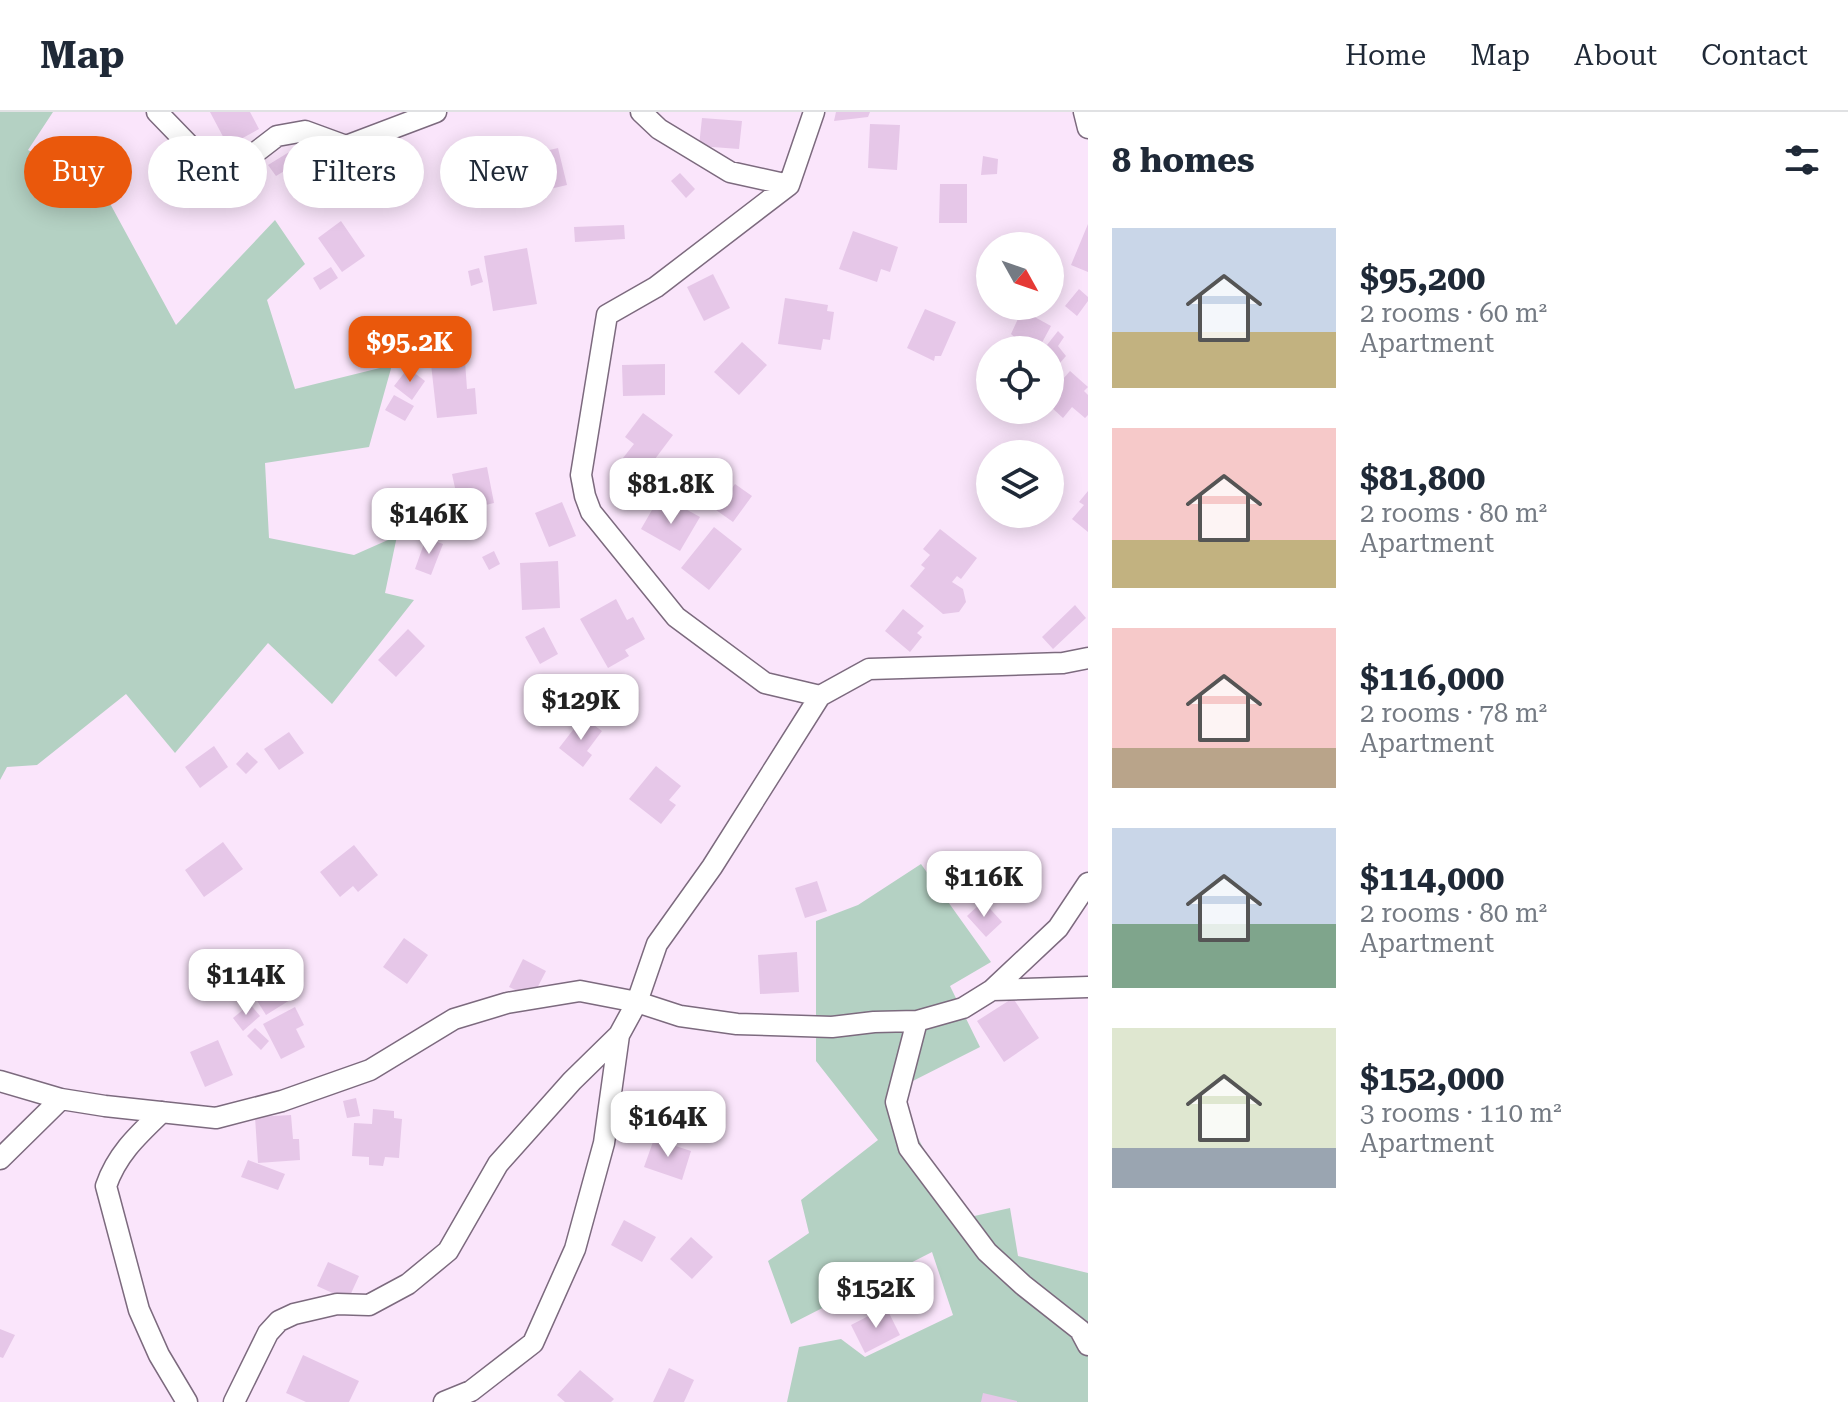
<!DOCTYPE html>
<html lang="en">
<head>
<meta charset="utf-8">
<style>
  :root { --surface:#fff; --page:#f2f2f3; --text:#1f2937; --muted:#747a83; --line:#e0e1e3; --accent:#ea580c }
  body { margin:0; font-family:"Roboto Serif",serif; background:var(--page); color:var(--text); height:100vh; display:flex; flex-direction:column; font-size:30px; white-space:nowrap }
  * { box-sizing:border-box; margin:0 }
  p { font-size:26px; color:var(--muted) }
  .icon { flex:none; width:44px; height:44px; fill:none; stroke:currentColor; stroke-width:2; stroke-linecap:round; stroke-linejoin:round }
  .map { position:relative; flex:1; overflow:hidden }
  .panel { display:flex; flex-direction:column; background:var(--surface); width:760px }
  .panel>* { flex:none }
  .top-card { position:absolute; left:24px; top:24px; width:760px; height:72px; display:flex; gap:16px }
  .needle { width:52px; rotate:130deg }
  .fabs { position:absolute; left:976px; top:120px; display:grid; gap:16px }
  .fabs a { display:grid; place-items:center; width:88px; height:88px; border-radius:50%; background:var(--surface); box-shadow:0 4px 20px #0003; font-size:40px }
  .price { position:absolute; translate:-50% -68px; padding:0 18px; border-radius:16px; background:#fff; color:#222; font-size:26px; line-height:52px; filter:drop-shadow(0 2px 4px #0008) }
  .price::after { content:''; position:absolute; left:50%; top:48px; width:24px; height:18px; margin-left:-12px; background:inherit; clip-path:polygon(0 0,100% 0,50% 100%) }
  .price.selected { background:var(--accent); color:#fff }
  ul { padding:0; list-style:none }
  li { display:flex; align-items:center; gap:24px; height:200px; padding:0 24px }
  li span { display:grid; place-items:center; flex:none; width:224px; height:160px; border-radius:0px; color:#555 }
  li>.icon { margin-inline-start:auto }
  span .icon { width:96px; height:96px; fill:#fffc; stroke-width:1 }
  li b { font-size:34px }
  h2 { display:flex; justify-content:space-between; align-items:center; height:96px; padding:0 24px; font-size:34px }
  .chip { padding:0 28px; border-radius:36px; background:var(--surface); box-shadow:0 4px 20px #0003; font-size:28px; line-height:72px }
  .chip.selected { background:var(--accent); color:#fff }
  header { display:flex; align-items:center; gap:48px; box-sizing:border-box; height:112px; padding:0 40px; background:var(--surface); border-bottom:2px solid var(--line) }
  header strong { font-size:38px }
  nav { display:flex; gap:44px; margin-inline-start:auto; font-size:28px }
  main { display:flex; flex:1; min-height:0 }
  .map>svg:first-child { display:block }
  .green { fill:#b4d1c3 }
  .building { fill:#e6c7e8 }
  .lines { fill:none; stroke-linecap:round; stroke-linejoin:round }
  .street-casing { stroke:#7c6a7e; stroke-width:23 }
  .street { stroke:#fff; stroke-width:20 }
</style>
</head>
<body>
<header>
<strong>Map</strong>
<nav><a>Home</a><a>Map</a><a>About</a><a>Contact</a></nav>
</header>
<main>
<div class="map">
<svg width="1088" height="1290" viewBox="0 0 1088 1290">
  <rect width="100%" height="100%" fill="#fae5fb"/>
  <path class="green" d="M 0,0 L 53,0 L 28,38 L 107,86 L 176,213 L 275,108 L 305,152 L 267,188 L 295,277 L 392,253 L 369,335 L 265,351 L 269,426 L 354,443 L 397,424 L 385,481 L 414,488 L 332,592 L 268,531 L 175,641 L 126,582 L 37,653 L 7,655 L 0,668 Z
    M 921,752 L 991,850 L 950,874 L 980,935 L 893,979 L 961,1107 L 1010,1096 L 1018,1144 L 1088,1161 L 1088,1290 L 787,1290 L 799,1235 L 841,1227 L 865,1245 L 953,1203 L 932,1140 L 791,1212 L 768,1149 L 809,1121 L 801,1088 L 878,1028 L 816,949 L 816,809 L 858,793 Z"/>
  <path class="building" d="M 210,0 L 250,0 L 259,17 L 228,34 Z
    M 836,0 L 870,0 L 868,5 L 834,9 Z
    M 702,6 L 742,9 L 739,37 L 699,34 Z
    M 870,12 L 900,13 L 897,58 L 868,56 Z
    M 299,34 L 306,46 L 276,64 L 268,53 Z
    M 558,36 L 567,73 L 511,86 L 503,49 Z
    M 983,44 L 998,47 L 997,62 L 981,63 Z
    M 680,61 L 695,77 L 686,86 L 671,69 Z
    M 940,72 L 967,72 L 967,111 L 939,111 Z
    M 341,109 L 365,144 L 342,160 L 318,126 Z
    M 1088,112 L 1088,160 L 1071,153 Z
    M 624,113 L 625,127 L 575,130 L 574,115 Z
    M 853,119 L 898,135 L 890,160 L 881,157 L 877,170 L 839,157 Z
    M 527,136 L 537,192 L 493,199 L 484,144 Z
    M 331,155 L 338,166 L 320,178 L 313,166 Z
    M 479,156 L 483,170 L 471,174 L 468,159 Z
    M 713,162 L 730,196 L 704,209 L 687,175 Z
    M 1079,177 L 1088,185 L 1088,189 L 1077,204 L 1065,194 Z
    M 785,186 L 828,193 L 827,199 L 834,200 L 830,228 L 823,227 L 821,238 L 778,232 Z
    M 925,197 L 956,210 L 941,244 L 935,244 L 934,249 L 907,236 Z
    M 1022,198 L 1051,214 L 1038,238 L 1028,238 L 1011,222 Z
    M 1058,219 L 1064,225 L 1058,234 L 1066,244 L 1052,260 L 1050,238 L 1043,238 Z
    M 742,230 L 767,253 L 739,283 L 714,260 Z
    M 465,249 L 467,277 L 475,276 L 477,302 L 437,306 L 431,252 Z
    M 665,252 L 665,283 L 623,284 L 622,253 Z
    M 408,256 L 425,269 L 412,288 L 394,274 Z
    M 1070,259 L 1088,275 L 1084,279 L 1088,283 L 1088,303 L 1085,306 L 1072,295 L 1063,306 L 1050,294 L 1050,282 Z
    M 394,283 L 414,294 L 405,309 L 385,298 Z
    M 643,301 L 673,323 L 640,367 L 619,351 L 634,332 L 625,325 Z
    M 487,355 L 494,391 L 460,399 L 452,362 Z
    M 735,372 L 752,384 L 733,410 L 716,398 Z
    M 1088,379 L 1088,420 L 1072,407 L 1084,393 L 1079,390 Z
    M 562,390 L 576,424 L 549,435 L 535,401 Z
    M 656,391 L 677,403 L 682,395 L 700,405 L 680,439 L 641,417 Z
    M 714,415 L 742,437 L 709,478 L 681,456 Z
    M 940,417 L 977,446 L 961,467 L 957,464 L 952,470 L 963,477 L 966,490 L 959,500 L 943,502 L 910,474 L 925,456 L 921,453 L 930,443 L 923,437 Z
    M 426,426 L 443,432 L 431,463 L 415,457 Z
    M 494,439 L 500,452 L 489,458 L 482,445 Z
    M 558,449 L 560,496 L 522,498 L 520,451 Z
    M 616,487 L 627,508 L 633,505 L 645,527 L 625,538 L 629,544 L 608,556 L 580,507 Z
    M 1075,493 L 1086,506 L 1053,537 L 1042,525 Z
    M 903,497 L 924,514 L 917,521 L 922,525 L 910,540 L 885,519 Z
    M 544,515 L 558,542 L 540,552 L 525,525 Z
    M 408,517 L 425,534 L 396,565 L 378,548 Z
    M 583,605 L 602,619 L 587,639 L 592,643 L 583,655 L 559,636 Z
    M 289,620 L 304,641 L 279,658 L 264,637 Z
    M 214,634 L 228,655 L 200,676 L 185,655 Z
    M 247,640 L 258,650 L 246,662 L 236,652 Z
    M 656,654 L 681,674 L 669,688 L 676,693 L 661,712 L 629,687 Z
    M 223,730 L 243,757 L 204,785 L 185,758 Z
    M 354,733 L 378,763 L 358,780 L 353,774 L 340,785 L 320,760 Z
    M 817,769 L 827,799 L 805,806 L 795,776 Z
    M 983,789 L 1002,810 L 986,825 L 967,804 Z
    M 404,826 L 428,843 L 407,872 L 383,855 Z
    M 797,840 L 799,880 L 760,882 L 758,843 Z
    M 523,847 L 546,859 L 532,886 L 509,875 Z
    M 281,872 L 290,888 L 266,903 L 256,887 Z
    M 1013,886 L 1039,926 L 1004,950 L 977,909 Z
    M 250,892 L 260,904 L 243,919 L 233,906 Z
    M 295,895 L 304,913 L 296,917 L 305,935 L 281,947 L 263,912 Z
    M 255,916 L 269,929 L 261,938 L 247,924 Z
    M 218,928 L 233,963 L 205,975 L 190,940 Z
    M 356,986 L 360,1004 L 347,1006 L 343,989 Z
    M 373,997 L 394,999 L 394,1006 L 402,1007 L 399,1046 L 385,1045 L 383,1054 L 369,1053 L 369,1045 L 352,1044 L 354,1011 L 372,1012 Z
    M 291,1003 L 293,1027 L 299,1027 L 300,1048 L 258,1051 L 255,1005 Z
    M 654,1027 L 691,1039 L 682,1068 L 644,1055 Z
    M 248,1048 L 285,1062 L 278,1078 L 241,1065 Z
    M 624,1108 L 656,1125 L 642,1150 L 611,1133 Z
    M 691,1125 L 713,1145 L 692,1167 L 670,1147 Z
    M 328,1150 L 359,1164 L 348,1188 L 317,1174 Z
    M 886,1195 L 900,1223 L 865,1241 L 851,1213 Z
    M 0,1217 L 15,1223 L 3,1246 L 0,1245 Z
    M 303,1243 L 359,1269 L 349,1290 L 306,1290 L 286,1281 Z
    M 669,1256 L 694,1268 L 684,1290 L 653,1290 Z
    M 580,1258 L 614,1287 L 611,1290 L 565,1290 L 557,1283 Z
    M 983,1281 L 1017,1289 L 1017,1290 L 981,1290 Z"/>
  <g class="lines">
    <g class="street-casing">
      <path id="street" d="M 157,0 L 217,62 L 251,44 L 277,24 L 305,19 L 346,34 L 436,0
        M 641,0 L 659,17 L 730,60 L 789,73
        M 814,0 L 789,73 L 656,175 L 607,203 L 581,363 L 585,384 L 591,400 L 676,505 L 765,571 L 820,584 L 869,557 L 1063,551 L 1088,546
        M 1084,0 L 1088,16
        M 992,878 L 1088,875
        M 917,909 L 896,990 L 909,1036 L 987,1140 L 1023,1173 L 1080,1218 L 1088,1233
        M 0,969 L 61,987 L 105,994 L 216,1006 L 282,989 L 370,958 L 454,907 L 507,891 L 580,879 L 637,890 L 680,904 L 737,912 L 832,915 L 874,910 L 917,909 L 963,896 L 992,878 L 1058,816 L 1088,771
        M 162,1000 C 138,1023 117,1042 106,1074 L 139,1198 L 159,1243 L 187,1290
        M 0,1047 L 61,987
        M 234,1290 L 268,1221 L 279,1209 L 294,1202 L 337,1192 L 369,1193 L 408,1172 L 448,1139 L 498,1052 L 572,969 L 619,923 L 637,890 L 657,832 L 712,755 L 820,584
        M 444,1290 L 471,1279 L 533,1231 L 575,1137 L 604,1031 L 619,923"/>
    </g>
    <use href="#street" class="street"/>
  </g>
</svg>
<div class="fabs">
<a><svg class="needle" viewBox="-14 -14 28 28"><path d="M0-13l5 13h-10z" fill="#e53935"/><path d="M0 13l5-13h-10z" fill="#747a83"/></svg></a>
<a><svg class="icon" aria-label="locate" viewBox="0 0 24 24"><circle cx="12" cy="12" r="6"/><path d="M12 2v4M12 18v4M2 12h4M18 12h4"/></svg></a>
<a><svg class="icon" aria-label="layers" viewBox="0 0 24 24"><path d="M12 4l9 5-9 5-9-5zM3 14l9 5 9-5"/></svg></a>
</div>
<b class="price selected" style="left:410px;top:272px">$95.2K</b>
<b class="price" style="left:671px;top:414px">$81.8K</b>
<b class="price" style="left:429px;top:444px">$146K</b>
<b class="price" style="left:581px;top:630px">$129K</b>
<b class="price" style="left:984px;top:807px">$116K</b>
<b class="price" style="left:246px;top:905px">$114K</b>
<b class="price" style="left:668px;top:1047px">$164K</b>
<b class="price" style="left:876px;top:1218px">$152K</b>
<div class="top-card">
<a class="chip selected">Buy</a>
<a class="chip">Rent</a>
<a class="chip">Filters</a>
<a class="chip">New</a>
</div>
</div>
<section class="panel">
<h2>8 homes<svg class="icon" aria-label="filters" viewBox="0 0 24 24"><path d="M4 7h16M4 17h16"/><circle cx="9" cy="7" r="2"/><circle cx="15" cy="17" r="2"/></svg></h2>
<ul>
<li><span style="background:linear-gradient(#c9d6e8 65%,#c2b280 0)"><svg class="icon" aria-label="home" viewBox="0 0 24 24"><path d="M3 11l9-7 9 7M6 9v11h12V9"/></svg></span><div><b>$95,200</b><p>2 rooms · 60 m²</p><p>Apartment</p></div></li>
<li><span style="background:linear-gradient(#f6c9c9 70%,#c2b280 0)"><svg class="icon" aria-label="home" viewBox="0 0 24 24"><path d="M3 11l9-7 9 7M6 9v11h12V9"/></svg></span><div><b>$81,800</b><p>2 rooms · 80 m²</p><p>Apartment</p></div></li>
<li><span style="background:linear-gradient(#f6c9c9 75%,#b9a48a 0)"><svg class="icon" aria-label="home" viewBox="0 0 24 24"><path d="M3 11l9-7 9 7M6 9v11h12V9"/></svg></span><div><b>$116,000</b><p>2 rooms · 78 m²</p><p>Apartment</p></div></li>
<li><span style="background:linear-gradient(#c9d6e8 60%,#7fa58c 0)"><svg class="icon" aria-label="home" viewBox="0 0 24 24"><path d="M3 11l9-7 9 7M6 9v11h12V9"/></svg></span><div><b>$114,000</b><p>2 rooms · 80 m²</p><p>Apartment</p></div></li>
<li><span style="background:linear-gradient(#dfe7d0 75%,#9aa5b1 0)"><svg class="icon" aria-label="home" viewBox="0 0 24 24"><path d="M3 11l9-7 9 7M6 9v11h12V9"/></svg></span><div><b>$152,000</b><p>3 rooms · 110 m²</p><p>Apartment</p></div></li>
</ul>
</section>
</main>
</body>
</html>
